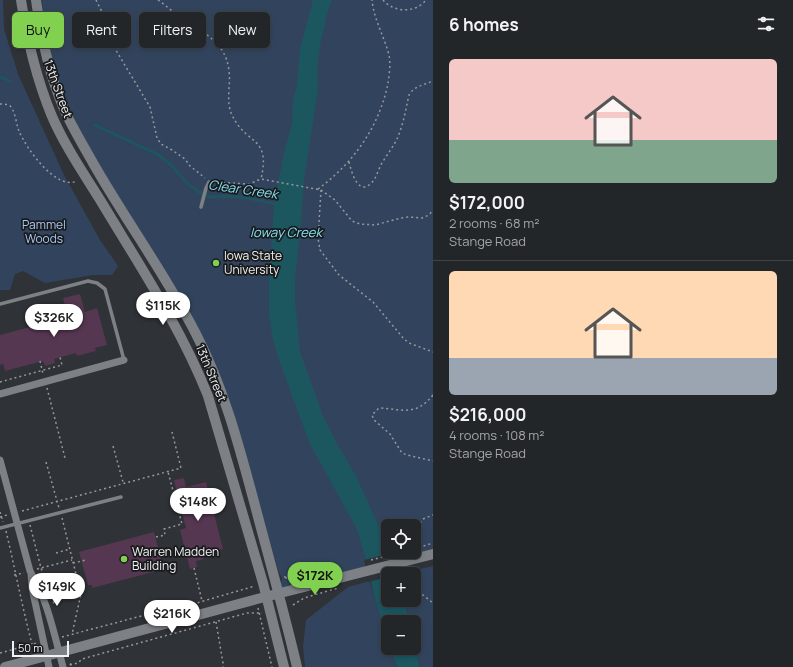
<!DOCTYPE html>
<html lang="en">
<head>
<meta charset="utf-8">
<style>
  :root { --surface:#232628; --page:#2b2e30; --text:#f1f3f6; --muted:#a3a5a8; --line:#404345; --accent:#82d050 }
  body { margin:0; font-family:Manrope,sans-serif; background:var(--page); color:var(--text); height:100vh; display:flex; flex-direction:column; font-size:15px; white-space:nowrap }
  * { box-sizing:border-box; margin:0 }
  p { font-size:13px; color:var(--muted) }
  .icon { flex:none; width:22px; height:22px; fill:none; stroke:currentColor; stroke-width:2; stroke-linecap:round; stroke-linejoin:round }
  .map { position:relative; flex:1; overflow:hidden }
  .details { display:flex; flex-direction:column; background:var(--surface); width:360px }
  .details>* { flex:none }
  .hud { position:absolute; left:12px; top:12px; width:361px; height:36px; display:flex; gap:8px }
  .fabs { position:absolute; left:381px; top:519px; display:grid; gap:8px }
  .fabs a { display:grid; place-items:center; width:40px; height:40px; border-radius:6px; background:var(--surface); box-shadow:0 2px 6px #0003,0 0 0 1px var(--line); font-size:20px }
  .scale { position:absolute; left:12px; bottom:10px; width:57px; box-sizing:border-box; padding-left:4px; border:2px solid #f0f2f4; border-top:0; font-size:11px; line-height:14px; white-space:nowrap; color:#f0f2f4; -webkit-text-stroke:3px #191a1c; paint-order:stroke }
  .price { position:absolute; translate:-50% -34px; padding:0 9px; border-radius:14px; background:#fff; color:#222; font-size:13px; line-height:26px; filter:drop-shadow(0 1px 2px #0008) }
  .price::after { content:''; position:absolute; left:50%; top:24px; width:12px; height:9px; margin-left:-6px; background:inherit; clip-path:polygon(0 0,100% 0,50% 100%) }
  .price.on { background:var(--accent); color:#111 }
  ul { padding:0; list-style:none }
  li { display:grid; align-content:center; gap:8px; height:212px; padding:0 16px }
  li+li { border-top:1px solid var(--line) }
  li span { display:grid; place-items:center; height:124px; border-radius:6px; color:#555 }
  li>.icon { margin-inline-start:auto }
  span .icon { width:72px; height:72px; fill:#fffc; stroke-width:1 }
  li b { font-size:17px }
  h2 { display:flex; justify-content:space-between; align-items:center; height:48px; padding:0 16px; font-size:17px }
  .tag { padding:0 14px; border-radius:6px; background:var(--surface); box-shadow:0 2px 6px #0003,0 0 0 1px var(--line); font-size:14px; line-height:36px }
  .tag.on { background:var(--accent); color:#111 }
  main { display:flex; flex:1; min-height:0 }
  .map>svg:first-child { display:block }
  .green { fill:#32445d; fill-rule:evenodd }
  .water { fill:#1c5760 }
  .pier { fill:#2f3236 }
  .lines { fill:none; stroke-linecap:round; stroke-linejoin:round }
  .stream { stroke:#1c5760; stroke-width:2.5 }
  .building { fill:#563752 }
  .path { stroke:#96989b; stroke-width:1.5; stroke-dasharray:2 3; stroke-linecap:butt }
  .service { stroke:#7d8085; stroke-width:3.5 }
  .minor { stroke:#7d8085; stroke-width:7 }
  .secondary { stroke:#7d8085; stroke-width:10 }
  .poi-dot { fill:#82d050; stroke:#191a1c; stroke-width:1.5 }
  .labels { text-anchor:middle; stroke-width:3.5; stroke-linejoin:round; paint-order:stroke }
  .street-label { font-size:12px; fill:#f0f2f4; stroke:#191a1c }
  .park-label { font-size:12px; fill:#a6c7f4; stroke:#191a1c }
  .poi-label { font-size:12px; fill:#f0f2f4; stroke:#191a1c; text-anchor:start }
  .water-label { font-size:13px; font-style:italic; fill:#84e1f0; stroke:#191a1c }
</style>
</head>
<body>
<main>
<div class="map">
<svg width="433" height="667" viewBox="0 0 433 667">
  <rect width="100%" height="100%" fill="#2f3236"/>
  <path class="green" d="M 0,0 L 3,0 L 4,29 L 18,74 L 64,175 L 100,240 L 118,266 L 112,275 L 93,275 L 45,283 L 23,271 L 15,274 L 10,290 L 0,290 Z
    M 42,0 L 433,0 L 433,554 L 279,594 L 282,578 L 279,573 L 226,391 L 84,138 C 66,102 50,65 43,25 C 42,17 43,8 42,0 ZM 388,526 L 414,526 L 414,552 L 388,552 Z
    M 433,566 L 433,667 L 420,667 L 414,647 L 414,622 L 411,622 L 403,600 L 414,600 L 414,574 L 398,574 Z
    M 370,581 L 388,643 L 388,648 L 390,648 L 397,667 L 305,667 L 303,646 L 306,620 L 348,587 Z"/>
  <path class="water" d="M 313,0 L 332,0 L 328,10 L 320,45 L 317,68 L 318,89 L 304,180 L 300,233 L 295,277 L 295,301 L 300,352 L 323,416 L 336,442 L 356,476 L 387,545 L 388,552 L 389,552 L 396,574 L 388,574 L 388,600 L 403,600 L 410,620 L 411,622 L 388,622 L 388,643 L 375,599 L 366,559 L 356,527 L 310,444 L 279,360 L 272,336 L 269,311 L 269,279 L 274,204 L 285,149 L 292,124 L 293,102 L 297,85 L 300,49 Z
    M 414,646 L 420,667 L 397,667 L 390,648 L 414,648 Z"/>
  <path class="pier" d="M 391,553 L 398,574 L 388,574 L 388,577 L 368,582 L 364,560 Z"/>
  <g class="lines">
    <path class="stream" d="M 0,77 L 10,81
      M 95,125 L 159,155 L 173,167 L 188,184 L 199,192 L 211,197 L 224,196 L 247,198 L 276,204"/>
  </g>
  <path class="building" d="M 80,294 L 85,312 L 97,308 L 107,345 L 95,348 L 96,351 L 77,356 L 76,353 L 54,359 L 55,363 L 45,366 L 43,361 L 5,371 L 3,364 L 0,365 L 0,335 L 68,317 L 63,298 Z
    M 184,478 L 186,487 L 206,482 L 223,549 L 203,554 L 204,559 L 196,561 L 197,567 L 190,569 L 180,530 L 186,528 L 174,480 Z
    M 154,532 L 163,566 L 160,567 L 161,570 L 92,588 L 92,585 L 88,585 L 79,552 Z"/>
  <g class="lines">
    <path class="path" d="M 96,0 L 103,14 L 114,47 L 150,107 L 157,138 L 161,144 L 172,150 L 185,159 L 190,166 L 205,178
      M 158,0 C 168,7 177,16 188,22 C 208,36 226,44 229,71 C 231,86 225,103 233,117 C 247,145 271,136 261,179
      M 383,0 C 394,13 416,13 426,0
      M 0,104 C 4,104 9,104 11,107 C 16,114 16,124 19,131 C 26,148 56,191 77,181
      M 349,162 C 352,174 359,199 374,180 C 377,175 379,168 382,163 C 388,153 395,145 399,134 C 404,121 406,108 409,95 C 414,86 424,85 433,81
      M 213,182 L 249,184 L 261,179 L 321,190 L 335,200 L 352,221 L 360,224 L 375,225 L 401,218 L 409,217 L 422,218 L 429,215 L 433,210
      M 318,189 C 352,164 377,130 387,88 C 389,78 391,65 389,55 C 384,36 374,20 372,0
      M 321,190 L 318,238 L 320,250 L 339,275 L 373,302 L 404,339 L 409,343 L 433,352
      M 40,361 L 43,374
      M 0,382 L 62,365 L 60,357
      M 47,388 L 65,458
      M 433,395 C 415,417 402,409 379,408 L 372,415 L 374,420 L 390,434 L 402,453 L 407,455 L 433,461
      M 113,446 L 123,482
      M 46,462 L 59,508
      M 22,511 L 181,468 L 172,432
      M 0,512 L 3,522
      M 0,517 L 7,515
      M 62,518 L 81,594 L 72,634
      M 30,525 L 41,568 L 54,604
      M 6,531 C 15,569 22,606 32,644
      M 414,531 L 423,519 L 433,515
      M 156,537 L 165,535 L 164,529 L 182,524 L 168,472
      M 414,549 L 433,543
      M 56,553 L 70,549
      M 371,560 L 401,552
      M 73,563 L 86,560
      M 194,568 L 202,601
      M 37,569 L 72,560
      M 14,575 L 24,573
      M 284,577 L 295,577 L 341,568
      M 286,577 L 287,581
      M 414,582 L 423,595 L 433,603
      M 293,605 L 304,598 L 338,588
      M 258,608 L 272,667
      M 216,622 L 223,663 L 223,667
      M 62,637 L 179,606 L 193,604 L 255,586
      M 0,653 L 37,643
      M 70,665 L 78,663 L 82,659 L 247,613 L 262,613
      M 70,665 L 72,661"/>
    <path class="service" d="M 201,207 L 206,188 L 209,182
      M 0,304 L 88,281 L 97,283 L 105,289 L 124,360
      M 0,528 L 121,497"/>
    <path class="minor" d="M 0,394 L 124,360
      M 0,460 L 30,571 C 48,601 54,634 63,667
      M 31,573 L 32,588 L 49,667"/>
    <path class="secondary" d="M 21,0 C 27,39 36,77 51,114 C 64,145 84,174 102,203 C 140,266 181,328 208,396 L 263,583 L 284,667
      M 36,0 C 41,37 49,74 64,109 C 72,127 83,145 93,163 C 126,221 166,275 196,334 C 223,386 238,442 253,498 C 268,555 284,611 297,667
      M 5,667 L 257,599 L 433,554"/>
  </g>
  <g class="poi-dot">
    <circle cx="216" cy="263" r="4"/>
    <circle cx="124" cy="559" r="4"/>
  </g>
  <g class="labels">
    <g class="street-label">
      <text transform="translate(58 89) rotate(70)" y="4">13th Street</text>
      <text transform="translate(211 373) rotate(67)" y="4">13th Street</text>
    </g>
    <g class="park-label">
      <text x="44" y="229">Pammel<tspan x="44" dy="14">Woods</tspan></text>
    </g>
    <g class="poi-label">
      <text x="224" y="260">Iowa State<tspan x="224" dy="14">University</tspan></text>
      <text x="132" y="556">Warren Madden<tspan x="132" dy="14">Building</tspan></text>
    </g>
    <g class="water-label">
      <text transform="translate(243 189) rotate(8)" y="5">Clear Creek</text>
      <text x="286" y="237">Ioway Creek</text>
    </g>
  </g>
</svg>
<div class="fabs">
<a><svg class="icon" aria-label="locate" viewBox="0 0 24 24"><circle cx="12" cy="12" r="6"/><path d="M12 2v4M12 18v4M2 12h4M18 12h4"/></svg></a>
<a>+</a>
<a>−</a>
</div>
<div class="scale">50 m</div>
<b class="price" style="left:163px;top:326px">$115K</b>
<b class="price" style="left:54px;top:338px">$326K</b>
<b class="price" style="left:198px;top:522px">$148K</b>
<b class="price on" style="left:315px;top:596px">$172K</b>
<b class="price" style="left:57px;top:607px">$149K</b>
<b class="price" style="left:172px;top:634px">$216K</b>
<div class="hud">
<a class="tag on">Buy</a>
<a class="tag">Rent</a>
<a class="tag">Filters</a>
<a class="tag">New</a>
</div>
</div>
<section class="details">
<h2>6 homes<svg class="icon" aria-label="filters" viewBox="0 0 24 24"><path d="M4 7h16M4 17h16"/><circle cx="9" cy="7" r="2"/><circle cx="15" cy="17" r="2"/></svg></h2>
<ul>
<li><span style="background:linear-gradient(#f6c9c9 65%,#7fa58c 0)"><svg class="icon" aria-label="home" viewBox="0 0 24 24"><path d="M3 11l9-7 9 7M6 9v11h12V9"/></svg></span><div><b>$172,000</b><p>2 rooms · 68 m²</p><p>Stange Road</p></div></li>
<li><span style="background:linear-gradient(#ffd9b3 70%,#9aa5b1 0)"><svg class="icon" aria-label="home" viewBox="0 0 24 24"><path d="M3 11l9-7 9 7M6 9v11h12V9"/></svg></span><div><b>$216,000</b><p>4 rooms · 108 m²</p><p>Stange Road</p></div></li>
</ul>
</section>
</main>
</body>
</html>
